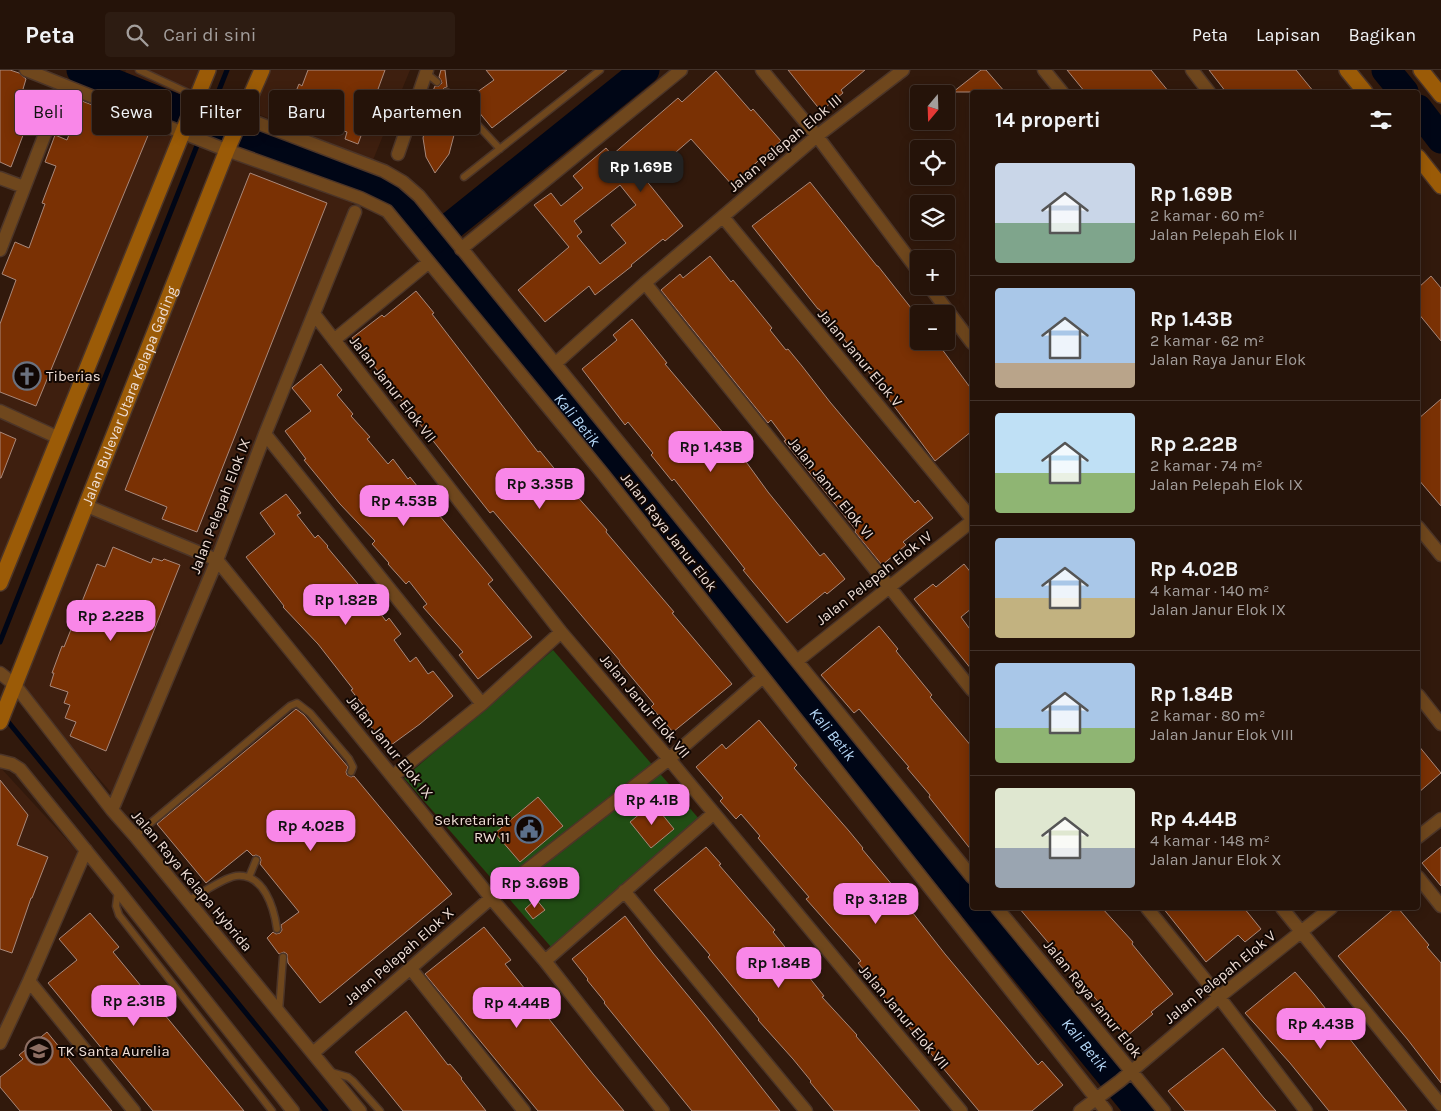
<!DOCTYPE html>
<html lang="id">
<head>
<meta charset="utf-8">
<style>
  :root { --surface:#251309; --page:#2d1c12; --text:#f1f3f6; --muted:#a39e9c; --line:#42322a; --accent:#f987e8 }
  body { margin:0; font-family:Karla,sans-serif; background:var(--page); color:var(--text); height:100vh; display:flex; flex-direction:column; font-size:19px; white-space:nowrap }
  * { box-sizing:border-box; margin:0 }
  p { font-size:16px; color:var(--muted) }
  .icon { flex:none; width:28px; height:28px; fill:none; stroke:currentColor; stroke-width:2; stroke-linecap:round; stroke-linejoin:round }
  .map { position:relative; flex:1; overflow:hidden }
  .sheet { position:absolute; left:970px; top:20px; width:450px; height:820px; display:flex; flex-direction:column; background:var(--surface); border-radius:5px; box-shadow:0 2px 12px #0003,0 0 0 1px var(--line) }
  .sheet>* { flex:none }
  .banner { position:absolute; left:15px; top:20px; width:475px; height:45px; display:flex; gap:10px }
  .needle { width:32px; rotate:199deg }
  .tools { position:absolute; left:910px; top:15px; display:grid; gap:10px }
  .tools a { display:grid; place-items:center; width:45px; height:45px; border-radius:5px; background:var(--surface); box-shadow:0 2px 12px #0003,0 0 0 1px var(--line); font-size:25px }
  .price { position:absolute; translate:-50% -42px; padding:0 11px; border-radius:10px; background:var(--accent); color:#111; font-size:16px; line-height:32px; filter:drop-shadow(0 1px 2px #0008) }
  .price::after { content:''; position:absolute; left:50%; top:30px; width:15px; height:11px; margin-left:-8px; background:inherit; clip-path:polygon(0 0,100% 0,50% 100%) }
  .price.selected { background:#222; color:#fff }
  ul { padding:0; list-style:none }
  li { display:flex; align-items:center; gap:15px; height:125px; padding:0 25px }
  li+li { border-top:1px solid var(--line) }
  li span { display:grid; place-items:center; flex:none; width:140px; height:100px; border-radius:5px; color:#555 }
  li>.icon { margin-inline-start:auto }
  span .icon { width:60px; height:60px; fill:#fffc; stroke-width:1 }
  li b { font-size:21px }
  h2 { display:flex; justify-content:space-between; align-items:center; height:60px; padding:0 25px; font-size:21px }
  .tag { padding:0 18px; border-radius:5px; background:var(--surface); box-shadow:0 2px 12px #0003,0 0 0 1px var(--line); font-size:18px; line-height:45px }
  .tag.selected { background:var(--accent); color:#111 }
  header { display:flex; align-items:center; gap:30px; box-sizing:border-box; height:70px; padding:0 25px; background:var(--surface); border-bottom:1px solid var(--line) }
  header strong { font-size:24px }
  nav { display:flex; gap:28px; margin-inline-start:auto; font-size:18px }
  .search { width:350px; height:45px; background:var(--page); display:flex; align-items:center; gap:12px; box-sizing:border-box; padding:0 18px; border-radius:5px; color:var(--muted); font-size:19px }
  .map>svg:first-child { display:block }
  .built { fill:#3e1f0f }
  .green { fill:#214d14 }
  .lines { fill:none; stroke-linecap:round; stroke-linejoin:round }
  .stream { stroke:#000616; stroke-width:5 }
  .river { stroke:#000616; stroke-width:29 }
  .building { fill:#7a3104; stroke:#a9887a; fill-rule:evenodd }
  .service-casing { stroke:#4c3528; stroke-width:9 }
  .minor-casing { stroke:#4c3528; stroke-width:15 }
  .secondary-casing { stroke:#4c3528; stroke-width:18 }
  .service { stroke:#6f471d; stroke-width:6 }
  .minor { stroke:#6f471d; stroke-width:12 }
  .secondary { stroke:#9b5b07; stroke-width:15 }
  .labels { text-anchor:middle; stroke-width:4; stroke-linejoin:round; paint-order:stroke }
  .street-label { font-size:15px; fill:#efded6; stroke:#110703 }
  .poi-label { font-size:15px; fill:#efded6; stroke:#110703; text-anchor:start }
  .water-label { font-size:16px; font-style:italic; fill:#b6d9f8; stroke:#110703 }
</style>
</head>
<body>
<header>
<strong>Peta</strong>
<div class="search"><svg class="icon" aria-label="search" viewBox="0 0 24 24"><circle cx="10" cy="10" r="6"/><path d="M15 15l6 6"/></svg>Cari di sini</div>
<nav><a>Peta</a><a>Lapisan</a><a>Bagikan</a></nav>
</header>
<div class="map">
<svg width="1441" height="1041" viewBox="0 0 1441 1041">
  <rect width="100%" height="100%" fill="#31190c"/>
  <path class="built" d="M 126,0 L 202,0 L 0,497 L 0,307 Z
    M 270,0 L 410,0 L 373,90 L 253,42 Z
    M 235,84 L 354,130 L 115,727 L 18,616 Z
    M 0,697 L 79,783 L 0,979 Z"/>
  <path class="green" d="M 553,580 L 700,750 L 551,877 L 404,708 Z"/>
  <g class="lines">
    <path class="stream" d="M 0,572 L 227,0
      M 5,648 L 326,1041"/>
    <g class="river">
      <path id="s1" d="M 81,0 L 384,122 L 411,144 L 972,835"/>
      <path d="M 1386,0 L 1404,22"/>
      <path d="M 1418,39 L 1441,69"/>
      <path d="M 432,171 L 645,0"/>
      <path id="s2" d="M 974,838 L 1140,1041"/>
    </g>
  </g>
  <path class="building" d="M 0,0 L 10,0 L 19,3 L 26,9 L 23,19 L 47,28 L 36,55 L 28,52 L 11,97 L 0,92 Z
    M 308,0 L 385,0 L 358,74 L 345,69 L 347,62 L 341,60 L 332,27 L 317,64 L 284,51 L 299,14 L 302,16 Z
    M 441,0 L 445,0 L 447,17 L 444,18 L 442,21 L 444,28 L 432,23 L 435,16 L 439,16 L 442,13 L 441,10 L 439,7 Z
    M 486,0 L 567,0 L 492,58 L 478,41 L 475,43 L 466,30 L 494,10 Z
    M 788,0 L 865,0 L 841,20 L 843,23 L 821,41 Z
    M 981,0 L 986,0 L 1005,22 L 953,22 Z
    M 1067,0 L 1151,0 L 1169,22 L 1085,22 Z
    M 1209,0 L 1296,0 L 1314,22 L 1226,22 Z
    M 716,1 L 751,41 L 753,39 L 781,71 L 749,99 L 750,101 L 733,116 L 691,69 L 645,109 L 683,156 L 665,171 L 663,169 L 631,195 L 632,196 L 595,225 L 589,216 L 545,252 L 518,220 L 569,177 L 534,135 L 551,123 L 561,136 L 583,118 L 573,106 L 606,78 L 612,85 L 678,28 L 682,32 ZM 620,115 L 636,135 L 611,155 L 626,173 L 600,194 L 577,166 L 582,162 L 574,151 Z
    M 82,31 L 110,42 L 108,46 L 149,63 L 36,336 L 0,322 L 0,254 L 16,210 L 2,204 L 15,172 L 29,178 L 45,134 L 42,133 L 56,96 L 45,92 L 55,65 L 67,70 Z
    M 451,41 L 454,65 L 449,84 L 435,103 L 426,87 L 423,68 L 425,59 Z
    M 250,103 L 327,133 L 197,462 L 162,449 L 167,437 L 125,420 Z
    M 810,112 L 877,196 L 878,196 L 919,248 L 919,271 L 936,271 L 972,320 L 972,361 L 935,391 L 838,261 L 819,239 L 818,239 L 752,156 Z
    M 710,186 L 731,212 L 733,210 L 772,258 L 770,260 L 786,280 L 788,279 L 802,296 L 830,332 L 899,414 L 915,433 L 918,430 L 933,448 L 903,472 L 906,475 L 882,495 L 855,462 L 856,460 L 784,371 L 786,370 L 771,350 L 768,353 L 661,220 L 680,204 L 683,208 Z
    M 1431,206 L 1441,218 L 1441,271 L 1418,243 L 1418,218 Z
    M 416,221 L 434,243 L 432,244 L 538,382 L 540,381 L 575,424 L 607,460 L 606,462 L 674,542 L 672,543 L 732,614 L 673,662 L 651,637 L 654,634 L 619,592 L 620,591 L 493,441 L 490,443 L 352,268 L 382,245 L 384,247 Z
    M 632,249 L 667,293 L 665,294 L 736,378 L 768,422 L 820,486 L 824,483 L 845,509 L 827,524 L 825,522 L 787,553 L 743,500 L 745,499 L 674,409 L 672,411 L 651,385 L 653,383 L 628,352 L 625,355 L 582,299 L 617,270 L 613,265 Z
    M 321,294 L 342,320 L 337,325 L 353,344 L 351,346 L 370,367 L 367,369 L 388,394 L 393,389 L 408,409 L 410,407 L 425,426 L 424,427 L 493,510 L 488,514 L 532,567 L 478,609 L 459,585 L 463,582 L 423,537 L 427,534 L 409,511 L 406,514 L 388,494 L 389,493 L 372,474 L 375,471 L 340,434 L 304,390 L 306,389 L 285,361 L 311,341 L 292,318 L 293,317 Z
    M 1441,329 L 1441,436 L 1418,409 L 1418,349 Z
    M 0,362 L 16,369 L 1,408 L 0,408 Z
    M 286,424 L 301,443 L 297,445 L 315,468 L 318,465 L 328,476 L 327,477 L 358,514 L 386,551 L 389,548 L 401,564 L 394,570 L 410,592 L 416,587 L 428,604 L 433,601 L 453,626 L 420,654 L 387,678 L 364,647 L 369,643 L 351,620 L 353,619 L 318,574 L 283,537 L 284,536 L 246,487 L 275,464 L 260,443 Z
    M 113,477 L 151,493 L 153,488 L 162,491 L 164,489 L 180,495 L 106,681 L 70,666 L 76,652 L 65,648 L 70,635 L 64,633 L 68,622 L 50,616 L 54,603 L 52,603 L 62,576 L 64,577 L 97,494 L 105,497 Z
    M 964,494 L 972,504 L 972,538 L 961,547 L 972,562 L 972,600 L 914,529 L 933,514 L 936,517 Z
    M 879,556 L 898,579 L 896,581 L 932,625 L 930,627 L 972,677 L 972,781 L 929,727 L 930,725 L 907,698 L 909,697 L 859,639 L 854,643 L 821,605 Z
    M 296,639 L 304,645 L 348,697 L 346,702 L 347,705 L 351,707 L 354,706 L 452,824 L 320,933 L 288,893 L 287,884 L 284,882 L 279,884 L 267,868 L 273,862 L 276,864 L 280,863 L 282,860 L 281,855 L 299,842 L 260,794 L 261,790 L 260,787 L 256,785 L 253,786 L 247,780 L 206,813 L 157,754 Z
    M 759,650 L 797,695 L 794,698 L 849,761 L 863,778 L 862,779 L 899,823 L 898,824 L 945,884 L 1038,995 L 1042,991 L 1063,1015 L 1032,1041 L 979,1041 L 870,911 L 872,909 L 858,893 L 861,891 L 806,829 L 809,827 L 758,768 L 760,766 L 741,744 L 736,749 L 720,731 L 723,728 L 696,697 L 722,674 L 726,679 Z
    M 1418,675 L 1441,703 L 1418,723 Z
    M 0,710 L 28,745 L 17,775 L 48,787 L 32,828 L 31,828 L 12,883 L 0,879 Z
    M 538,727 L 563,756 L 520,792 L 495,763 Z
    M 653,733 L 674,759 L 651,778 L 630,752 Z
    M 706,777 L 721,794 L 719,795 L 775,860 L 773,862 L 824,926 L 822,927 L 857,965 L 856,966 L 920,1041 L 834,1041 L 810,1012 L 811,1011 L 793,989 L 758,950 L 759,949 L 708,887 L 710,885 L 654,820 Z
    M 1441,777 L 1441,816 L 1422,793 Z
    M 536,829 L 545,840 L 533,849 L 525,839 Z
    M 1019,838 L 1102,838 L 1133,872 L 1132,874 L 1173,924 L 1151,942 L 1153,944 L 1127,966 Z
    M 1163,838 L 1244,838 L 1261,859 L 1245,872 L 1238,865 L 1206,892 Z
    M 1395,838 L 1398,838 L 1429,875 L 1427,877 L 1441,893 L 1441,1013 L 1408,970 L 1338,886 Z
    M 90,843 L 119,877 L 113,882 L 244,1041 L 153,1041 L 48,913 L 77,890 L 59,869 Z
    M 625,846 L 653,883 L 709,951 L 780,1041 L 692,1041 L 604,933 L 605,932 L 587,910 L 588,909 L 572,889 Z
    M 484,857 L 511,890 L 505,894 L 593,1004 L 624,1041 L 538,1041 L 425,904 Z
    M 1295,902 L 1314,924 L 1407,1041 L 1329,1041 L 1290,993 L 1245,943 Z
    M 406,941 L 448,995 L 450,994 L 462,1008 L 461,1009 L 486,1041 L 403,1041 L 355,982 Z
    M 47,962 L 69,989 L 112,1041 L 20,1041 L 0,1017 L 0,1007 L 23,989 L 19,985 Z
    M 1223,978 L 1264,1028 L 1276,1041 L 1185,1041 L 1168,1021 Z"/>
  <g class="lines">
    <g class="service-casing">
      <path id="service" d="M 139,0 L 197,27
        M 426,3 L 437,12
        M 447,22 L 500,79
        M 464,107 L 600,0
        M 135,766 L 290,636 L 297,633 L 310,643 L 349,689 L 353,697 L 351,702
        M 249,807 L 256,790
        M 118,820 L 116,836 L 119,845 L 272,1041
        M 188,831 C 200,824 223,808 236,806 C 264,803 274,838 277,859
        M 279,941 L 283,887
        M 331,1002 L 348,1007 L 353,1011 L 380,1041"/>
    </g>
    <g class="minor-casing">
      <path id="minor" d="M 26,0 L 221,78 L 360,128 L 387,141 L 603,404 L 1106,1041
        M 762,0 L 817,66 L 919,202
        M 1044,0 L 1062,22
        M 1192,0 L 1209,22
        M 197,27 L 242,47 L 384,101 L 403,112 L 419,126 L 972,807
        M 398,84 L 427,0
        M 0,108 L 24,117
        M 723,147 L 972,449
        M 461,179 L 681,0
        M 0,180 L 64,15
        M 645,213 L 972,620
        M 929,216 L 972,273
        M 314,244 L 561,562 L 669,689 L 961,1041
        M 334,270 L 429,192
        M 556,293 L 645,213 L 817,66 L 903,0
        M 0,341 L 59,368
        M 265,364 L 482,634
        M 87,436 L 217,490 L 491,828 L 545,891 L 663,1041
        M 1418,457 L 1441,485
        M 797,591 L 972,451
        M 0,603 L 15,615 L 112,740 L 135,766 L 360,1041
        M 1418,625 L 1441,654
        M 0,691 L 12,694 L 20,699 L 118,820 L 293,1041
        M 393,706 L 482,634 L 561,562
        M 112,740 L 217,490 L 265,364 L 355,142
        M 1418,767 L 1441,749
        M 1418,807 L 1441,836
        M 624,821 L 806,1041
        M 997,838 L 1164,1041
        M 1147,838 L 1219,927 L 1306,1041
        M 1282,838 L 1441,1035
        M 545,891 L 714,743
        M 411,899 L 524,1041
        M 29,911 L 134,1041
        M 0,973 L 29,911 L 86,780
        M 313,983 L 491,828 L 669,689 L 763,607
        M 1080,1041 L 1120,1011 L 1219,927 L 1331,838"/>
    </g>
    <g class="secondary-casing">
      <g id="secondary">
        <path d="M 1347,0 L 1365,22"/>
        <path d="M 1421,0 L 1441,25"/>
        <path d="M 1418,87 L 1441,116"/>
        <path d="M 0,513 L 208,0"/>
        <path id="s3" d="M 0,652 L 227,80 L 262,0"/>
      </g>
    </g>
    <use href="#service" class="service"/>
    <use href="#minor" class="minor"/>
    <use href="#secondary" class="secondary"/>
  </g>
  <defs>
    <g id="church-ring" transform="scale(1.4375)"><circle r="9.5" fill="#110703" stroke="#6b7280" stroke-width="1.5"/><path d="M-1.2-6h2.4v3.5h3.3v2.4h-3.3V6h-2.4V-.1h-3.3v-2.4h3.3Z" fill="#6b7280"/></g>
    <g id="civic-ring" transform="scale(1.4375)"><circle r="9.5" fill="#110703" stroke="#5c6f8a" stroke-width="1.5"/><path d="M-.6-6.5H3V-4.5H.6V-3L4-1V1h2V6H-6V1h2V-1L-.6-3ZM-1.2 2.5V6h2.4V2.5Z" fill="#5c6f8a"/></g>
    <g id="school-ring" transform="scale(1.4375)"><circle r="9.5" fill="#110703" stroke="#8d6e63" stroke-width="1.5"/><path d="M0-5L7-2L0 1L-7-2ZM-4 1L0 2.5L4 1V4Q0 6-4 4Z" fill="#8d6e63"/></g>
  </defs>
  <g fill-rule="evenodd">
    <use href="#church-ring" x="27" y="306"/>
    <use href="#civic-ring" x="529" y="759"/>
    <use href="#school-ring" x="39" y="981"/>
  </g>
  <g class="labels">
    <g class="street-label">
      <text transform="translate(785 73) rotate(-40)" y="5">Jalan Pelepah Elok III</text>
      <text transform="translate(860 288) rotate(50)" y="5">Jalan Janur Elok V</text>
      <text transform="translate(393 319) rotate(52)" y="5">Jalan Janur Elok VII</text>
      <text dy="5" stroke="none"><textPath href="#s3" startOffset="351">Jalan Bulevar Utara Kelapa Gading</textPath></text>
      <text transform="translate(831 418) rotate(51)" y="5">Jalan Janur Elok VI</text>
      <text transform="translate(220 436) rotate(-69)" y="5">Jalan Pelepah Elok IX</text>
      <text transform="translate(669 462) rotate(52)" y="5">Jalan Raya Janur Elok</text>
      <text transform="translate(874 508) rotate(-38)" y="5">Jalan Pelepah Elok IV</text>
      <text transform="translate(645 636) rotate(50)" y="5">Jalan Janur Elok VII</text>
      <text transform="translate(390 677) rotate(51)" y="5">Jalan Janur Elok IX</text>
      <text transform="translate(192 811) rotate(50)" y="5">Jalan Raya Kelapa Hybrida</text>
      <text transform="translate(399 886) rotate(-41)" y="5">Jalan Pelepah Elok X</text>
      <text transform="translate(1220 907) rotate(-39)" y="5">Jalan Pelepah Elok V</text>
      <text transform="translate(1093 929) rotate(51)" y="5">Jalan Raya Janur Elok</text>
      <text transform="translate(904 947) rotate(50)" y="5">Jalan Janur Elok VII</text>
    </g>
    <g class="poi-label">
      <text x="46" y="311">Tiberias</text>
      <text x="510" y="755" text-anchor="end">Sekretariat<tspan x="510" dy="17">RW 11</tspan></text>
      <text x="58" y="986">TK Santa Aurelia</text>
    </g>
    <g class="water-label">
      <text dy="6" stroke="none"><textPath href="#s1" startOffset="626">Kali Betik</textPath></text>
      <text dy="6" stroke="none"><textPath href="#s1" startOffset="1031">Kali Betik</textPath></text>
      <text dy="6" stroke="none"><textPath href="#s2" startOffset="176">Kali Betik</textPath></text>
    </g>
  </g>
</svg>
<div class="tools">
<a><svg class="needle" viewBox="-14 -14 28 28"><path d="M0-13l5 13h-10z" fill="#e53935"/><path d="M0 13l5-13h-10z" fill="#a39e9c"/></svg></a>
<a><svg class="icon" aria-label="locate" viewBox="0 0 24 24"><circle cx="12" cy="12" r="6"/><path d="M12 2v4M12 18v4M2 12h4M18 12h4"/></svg></a>
<a><svg class="icon" aria-label="layers" viewBox="0 0 24 24"><path d="M12 4l9 5-9 5-9-5zM3 14l9 5 9-5"/></svg></a>
<a>+</a>
<a>−</a>
</div>
<b class="price selected" style="left:641px;top:123px">Rp 1.69B</b>
<b class="price" style="left:711px;top:403px">Rp 1.43B</b>
<b class="price" style="left:540px;top:440px">Rp 3.35B</b>
<b class="price" style="left:404px;top:457px">Rp 4.53B</b>
<b class="price" style="left:346px;top:556px">Rp 1.82B</b>
<b class="price" style="left:111px;top:572px">Rp 2.22B</b>
<b class="price" style="left:652px;top:756px">Rp 4.1B</b>
<b class="price" style="left:311px;top:782px">Rp 4.02B</b>
<b class="price" style="left:535px;top:839px">Rp 3.69B</b>
<b class="price" style="left:876px;top:855px">Rp 3.12B</b>
<b class="price" style="left:779px;top:919px">Rp 1.84B</b>
<b class="price" style="left:134px;top:957px">Rp 2.31B</b>
<b class="price" style="left:517px;top:959px">Rp 4.44B</b>
<b class="price" style="left:1321px;top:980px">Rp 4.43B</b>
<div class="banner">
<a class="tag selected">Beli</a>
<a class="tag">Sewa</a>
<a class="tag">Filter</a>
<a class="tag">Baru</a>
<a class="tag">Apartemen</a>
</div>
<section class="sheet">
<h2>14 properti<svg class="icon" aria-label="filters" viewBox="0 0 24 24"><path d="M4 7h16M4 17h16"/><circle cx="9" cy="7" r="2"/><circle cx="15" cy="17" r="2"/></svg></h2>
<ul>
<li><span style="background:linear-gradient(#c9d6e8 60%,#7fa58c 0)"><svg class="icon" aria-label="home" viewBox="0 0 24 24"><path d="M3 11l9-7 9 7M6 9v11h12V9"/></svg></span><div><b>Rp 1.69B</b><p>2 kamar · 60 m²</p><p>Jalan Pelepah Elok II</p></div></li>
<li><span style="background:linear-gradient(#a9c7e8 75%,#b9a48a 0)"><svg class="icon" aria-label="home" viewBox="0 0 24 24"><path d="M3 11l9-7 9 7M6 9v11h12V9"/></svg></span><div><b>Rp 1.43B</b><p>2 kamar · 62 m²</p><p>Jalan Raya Janur Elok</p></div></li>
<li><span style="background:linear-gradient(#bfe0f5 60%,#8fb573 0)"><svg class="icon" aria-label="home" viewBox="0 0 24 24"><path d="M3 11l9-7 9 7M6 9v11h12V9"/></svg></span><div><b>Rp 2.22B</b><p>2 kamar · 74 m²</p><p>Jalan Pelepah Elok IX</p></div></li>
<li><span style="background:linear-gradient(#a9c7e8 60%,#c2b280 0)"><svg class="icon" aria-label="home" viewBox="0 0 24 24"><path d="M3 11l9-7 9 7M6 9v11h12V9"/></svg></span><div><b>Rp 4.02B</b><p>4 kamar · 140 m²</p><p>Jalan Janur Elok IX</p></div></li>
<li><span style="background:linear-gradient(#a9c7e8 65%,#8fb573 0)"><svg class="icon" aria-label="home" viewBox="0 0 24 24"><path d="M3 11l9-7 9 7M6 9v11h12V9"/></svg></span><div><b>Rp 1.84B</b><p>2 kamar · 80 m²</p><p>Jalan Janur Elok VIII</p></div></li>
<li><span style="background:linear-gradient(#dfe7d0 60%,#9aa5b1 0)"><svg class="icon" aria-label="home" viewBox="0 0 24 24"><path d="M3 11l9-7 9 7M6 9v11h12V9"/></svg></span><div><b>Rp 4.44B</b><p>4 kamar · 148 m²</p><p>Jalan Janur Elok X</p></div></li>
</ul>
</section>
</div>
</body>
</html>
